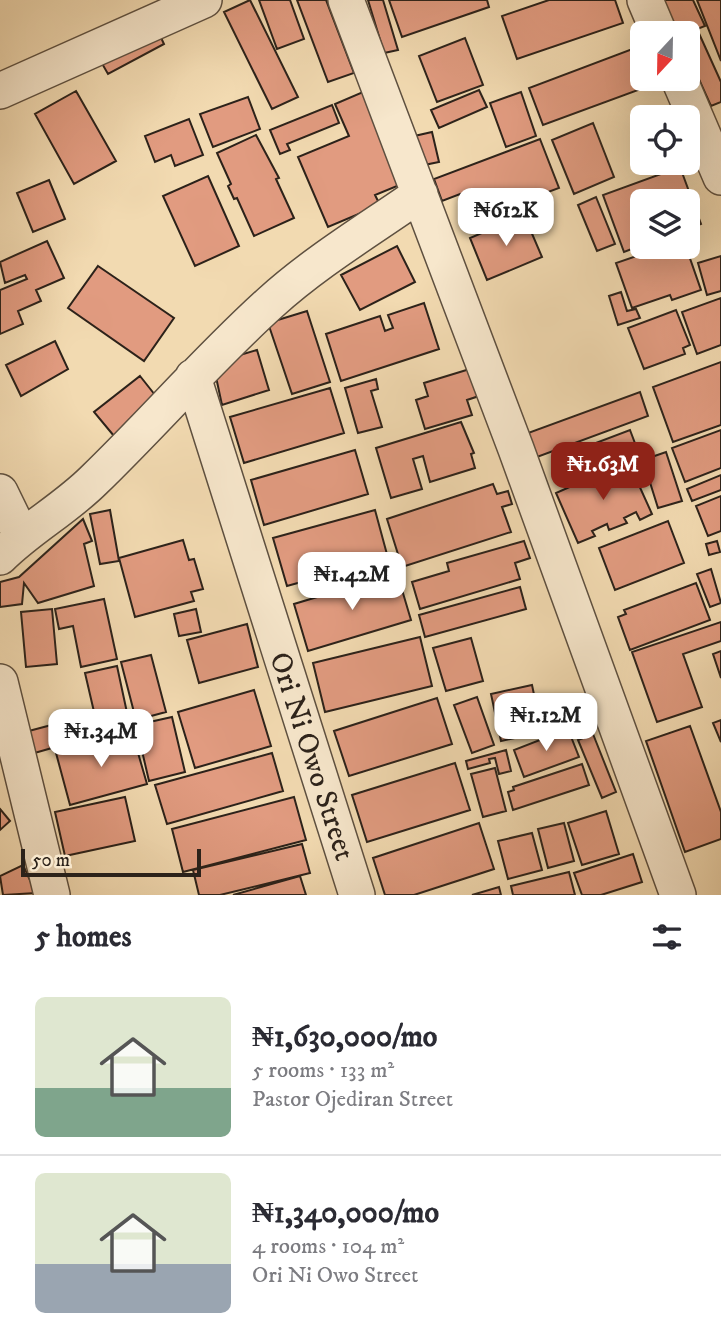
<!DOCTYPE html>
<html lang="en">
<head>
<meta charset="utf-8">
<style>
  :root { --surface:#fff; --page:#f2f2f3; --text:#2b2b33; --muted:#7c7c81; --line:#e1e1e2; --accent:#8f2418 }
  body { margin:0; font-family:"IM FELL DW Pica",serif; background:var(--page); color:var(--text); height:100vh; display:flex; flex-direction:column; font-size:26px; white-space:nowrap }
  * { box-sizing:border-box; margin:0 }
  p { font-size:23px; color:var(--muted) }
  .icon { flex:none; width:38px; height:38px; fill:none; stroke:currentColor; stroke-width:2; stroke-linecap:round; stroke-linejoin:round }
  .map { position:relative; height:895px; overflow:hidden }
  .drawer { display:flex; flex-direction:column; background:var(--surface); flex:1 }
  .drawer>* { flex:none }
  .needle { width:46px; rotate:202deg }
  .tools { position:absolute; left:630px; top:21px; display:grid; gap:14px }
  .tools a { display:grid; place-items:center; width:70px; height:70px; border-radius:10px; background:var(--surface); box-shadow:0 7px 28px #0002; font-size:35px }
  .scale { position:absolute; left:21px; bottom:18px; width:180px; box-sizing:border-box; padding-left:7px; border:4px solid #2c221a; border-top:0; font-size:19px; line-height:24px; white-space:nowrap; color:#2c221a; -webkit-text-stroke:5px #f7e7cc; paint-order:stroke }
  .price { position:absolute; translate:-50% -60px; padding:0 16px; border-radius:14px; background:#fff; color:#222; font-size:23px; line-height:46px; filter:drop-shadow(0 2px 4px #0008) }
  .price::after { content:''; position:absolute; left:50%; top:42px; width:21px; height:16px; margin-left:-10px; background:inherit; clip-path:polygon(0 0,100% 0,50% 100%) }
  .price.current { background:var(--accent); color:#fff }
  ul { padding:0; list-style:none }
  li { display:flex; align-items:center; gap:21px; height:175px; padding:0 35px }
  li+li { border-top:2px solid var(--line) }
  li span { display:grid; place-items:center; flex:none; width:196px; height:140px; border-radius:10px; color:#555 }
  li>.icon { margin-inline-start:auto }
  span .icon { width:84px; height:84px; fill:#fffc; stroke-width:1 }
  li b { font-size:30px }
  h2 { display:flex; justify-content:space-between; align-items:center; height:84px; padding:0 35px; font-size:30px }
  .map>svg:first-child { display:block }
  .building { fill:#e19b80; stroke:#2c221a; stroke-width:2 }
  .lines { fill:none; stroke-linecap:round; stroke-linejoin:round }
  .minor-casing { stroke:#5e5040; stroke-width:38 }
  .minor { stroke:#f7e7cc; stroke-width:35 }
  .labels { text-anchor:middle; stroke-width:5; stroke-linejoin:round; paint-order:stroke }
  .street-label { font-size:30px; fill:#2c221a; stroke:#f7e7cc }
</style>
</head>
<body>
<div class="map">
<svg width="721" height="895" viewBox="0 0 721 895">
  <rect width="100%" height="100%" fill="#f2dab1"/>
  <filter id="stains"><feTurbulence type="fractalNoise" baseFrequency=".00286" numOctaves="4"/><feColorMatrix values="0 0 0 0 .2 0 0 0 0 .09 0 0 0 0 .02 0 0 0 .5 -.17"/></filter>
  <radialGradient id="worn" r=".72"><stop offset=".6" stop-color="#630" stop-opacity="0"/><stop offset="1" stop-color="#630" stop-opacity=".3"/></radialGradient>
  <path class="building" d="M 250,0 L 298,97 L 272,109 L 224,12 Z
    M 259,0 L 290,0 L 304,39 L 277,49 Z
    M 297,0 L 326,0 L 354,73 L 328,82 Z
    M 368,0 L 383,0 L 398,50 L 384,53 Z
    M 389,0 L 487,0 L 489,7 L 402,37 Z
    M 549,0 L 615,0 L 623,23 L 517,59 L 502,16 Z
    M 663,0 L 693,0 L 705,26 L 697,29 L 721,82 L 721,102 L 711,106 L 688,55 L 688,33 L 678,33 Z
    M 697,0 L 721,0 L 721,61 Z
    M 157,29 L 164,44 L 108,74 L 100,60 Z
    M 465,38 L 483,85 L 437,102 L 419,56 Z
    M 635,48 L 642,69 L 642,79 L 646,79 L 649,86 L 543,125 L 529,88 Z
    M 479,90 L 487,107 L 439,128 L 431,110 Z
    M 76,91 L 116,161 L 74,184 L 35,114 Z
    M 363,92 L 402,184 L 375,195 L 380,205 L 328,227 L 298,157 L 349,136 L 335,104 Z
    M 521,92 L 536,136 L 506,147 L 490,103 Z
    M 248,97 L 260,129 L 213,147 L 200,114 Z
    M 332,105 L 339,123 L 287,144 L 290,150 L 280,154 L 270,130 Z
    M 189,119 L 203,155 L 175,166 L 171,155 L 155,162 L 145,136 Z
    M 593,123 L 614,177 L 574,194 L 552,140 Z
    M 432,132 L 439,162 L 424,165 L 410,137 Z
    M 256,135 L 279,178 L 276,179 L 294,218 L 254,236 L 237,198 L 234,199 L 228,186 L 231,184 L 217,153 Z
    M 540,139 L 559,188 L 470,221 L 460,194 L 442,201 L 434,179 Z
    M 680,167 L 701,224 L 688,229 L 688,201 L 642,201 L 642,245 L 624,252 L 603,195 Z
    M 208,176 L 239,246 L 195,266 L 163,196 Z
    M 49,180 L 65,219 L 33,232 L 17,193 Z
    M 596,197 L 615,244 L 597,251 L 578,205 Z
    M 524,215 L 542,257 L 487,280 L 470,238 Z
    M 47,241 L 64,278 L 36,290 L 41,301 L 18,311 L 23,324 L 0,334 L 0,290 L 27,279 L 25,275 L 5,283 L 0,262 Z
    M 397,246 L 415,282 L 360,310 L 341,275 Z
    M 663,247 L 686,247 L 701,290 L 672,300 L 670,295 L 632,308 L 616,263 Z
    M 721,256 L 721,291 L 707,295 L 698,263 Z
    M 98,266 L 174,318 L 144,361 L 68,308 Z
    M 621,292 L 627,311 L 636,309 L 640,318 L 618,325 L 609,296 Z
    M 721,298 L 721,345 L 697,354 L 682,312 Z
    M 424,303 L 439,349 L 341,381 L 326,334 L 380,316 L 385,331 L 393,328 L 388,315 Z
    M 676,310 L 690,345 L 683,348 L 685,354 L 644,369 L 628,328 Z
    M 307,311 L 330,382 L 292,394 L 268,323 Z
    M 55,341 L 68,369 L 21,396 L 6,365 Z
    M 257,350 L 269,390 L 222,405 L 213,363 Z
    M 721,362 L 721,425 L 673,442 L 653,387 Z
    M 473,368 L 482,395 L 467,400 L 472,415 L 425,429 L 416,400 L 428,396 L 424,383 Z
    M 140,376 L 159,400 L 114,436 L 94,412 Z
    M 376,379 L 378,389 L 371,391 L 382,427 L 358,433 L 345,388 Z
    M 330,388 L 344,433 L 244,463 L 230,417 Z
    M 640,392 L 648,416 L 537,457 L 528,433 Z
    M 461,422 L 474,453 L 471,454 L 475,468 L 430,482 L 423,456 L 413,459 L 422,489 L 391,498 L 376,448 Z
    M 630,430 L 639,454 L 566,482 L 556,458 Z
    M 721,430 L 721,468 L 685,482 L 672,448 Z
    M 355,450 L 368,494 L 264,525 L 251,480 Z
    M 666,452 L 682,501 L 658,508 L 643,460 Z
    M 628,461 L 652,514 L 640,520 L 636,512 L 624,518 L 627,523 L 609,530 L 607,524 L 592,531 L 595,536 L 578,543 L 556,493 Z
    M 721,475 L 721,490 L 692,501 L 687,489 Z
    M 493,484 L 497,494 L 508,491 L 512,504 L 502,507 L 511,532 L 402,567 L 387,519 Z
    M 721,496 L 721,531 L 708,536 L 696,506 Z
    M 110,510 L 119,561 L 100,564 L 90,514 Z
    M 375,510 L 388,558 L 287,586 L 273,538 Z
    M 83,519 L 92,541 L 84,544 L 94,586 L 38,603 L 24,583 L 22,604 L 0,607 L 0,582 L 19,577 Z
    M 668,521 L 684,563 L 615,590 L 599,548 Z
    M 183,540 L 189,560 L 194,559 L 203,589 L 191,592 L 194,601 L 135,617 L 119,558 Z
    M 524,541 L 530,558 L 515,563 L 520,579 L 420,609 L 412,582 L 449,571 L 447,563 Z
    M 717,541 L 720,552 L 709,555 L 706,544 Z
    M 711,569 L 721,603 L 710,607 L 697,574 Z
    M 397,573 L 411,620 L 308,651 L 294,604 Z
    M 696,583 L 710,620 L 630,650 L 618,617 L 626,614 L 624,610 Z
    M 520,587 L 526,609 L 425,637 L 419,615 Z
    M 104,599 L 117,659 L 81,667 L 73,626 L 59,629 L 55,609 Z
    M 52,609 L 57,664 L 26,667 L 21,612 Z
    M 196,609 L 201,632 L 179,636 L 174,614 Z
    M 721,622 L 721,641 L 683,654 L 702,707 L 657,722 L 632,652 Z
    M 247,624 L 258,667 L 199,683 L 187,640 Z
    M 420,637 L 432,686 L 325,712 L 313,663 Z
    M 471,638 L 483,681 L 446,691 L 433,648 Z
    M 721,651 L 721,678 L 713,654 Z
    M 151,655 L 166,712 L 136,720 L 121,662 Z
    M 117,666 L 129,722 L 98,729 L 85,673 Z
    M 532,685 L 536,704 L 555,700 L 560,724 L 537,729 L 538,733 L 501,741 L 491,694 Z
    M 254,690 L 271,746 L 195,768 L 178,712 Z
    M 477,697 L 494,745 L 472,753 L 454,705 Z
    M 437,698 L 452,744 L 349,776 L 334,731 Z
    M 172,717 L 185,772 L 149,781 L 136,725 Z
    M 74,719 L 80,740 L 31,754 L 25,732 Z
    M 721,720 L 721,742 L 713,723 Z
    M 690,726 L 721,812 L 721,839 L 685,852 L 646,741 Z
    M 568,729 L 579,757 L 524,777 L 514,750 Z
    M 132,732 L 147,784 L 70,805 L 56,753 Z
    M 593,734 L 616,792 L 602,798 L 578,740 Z
    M 506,750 L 511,771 L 499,774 L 495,758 L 489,759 L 490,763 L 468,769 L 466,761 Z
    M 272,753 L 283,791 L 167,824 L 155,785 Z
    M 455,763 L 470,810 L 367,842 L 352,795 Z
    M 582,764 L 589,785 L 513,810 L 508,792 L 514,790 L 513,787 Z
    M 495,768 L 506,811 L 483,817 L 471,774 Z
    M 125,797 L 135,841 L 65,856 L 55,812 Z
    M 294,797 L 306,840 L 183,872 L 172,829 Z
    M 0,809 L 10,821 L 0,830 Z
    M 606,811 L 619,854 L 582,865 L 568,823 Z
    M 479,823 L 494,869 L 414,895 L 385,895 L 373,858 Z
    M 564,823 L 574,861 L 548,868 L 538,829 Z
    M 532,833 L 542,870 L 508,879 L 498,841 Z
    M 302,844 L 310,873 L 220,895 L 199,895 L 193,870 Z
    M 633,854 L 642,882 L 601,895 L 582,895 L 574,873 Z
    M 23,865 L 36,893 L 3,895 L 0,876 Z
    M 569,872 L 575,895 L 513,895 L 511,886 Z
    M 300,876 L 306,895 L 233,895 Z
    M 499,887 L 501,895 L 472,895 Z"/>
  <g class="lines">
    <g class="minor-casing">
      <path id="minor" d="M 346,0 L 516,449 L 678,895
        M 645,0 L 659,33
        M 679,79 L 721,177
        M 0,91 L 204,0
        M 193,377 L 357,895
        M 0,492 L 21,535
        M 0,557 C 29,528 65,509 94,480 C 154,422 208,359 270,303 C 315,262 370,229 420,194
        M 0,682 L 52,895"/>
    </g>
    <use href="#minor" class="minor"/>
  </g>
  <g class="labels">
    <g class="street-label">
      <text transform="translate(313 756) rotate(72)" y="10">Ori Ni Owo Street</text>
    </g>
  </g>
  <rect width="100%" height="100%" filter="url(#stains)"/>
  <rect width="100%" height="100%" fill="url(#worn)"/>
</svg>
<div class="tools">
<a><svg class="needle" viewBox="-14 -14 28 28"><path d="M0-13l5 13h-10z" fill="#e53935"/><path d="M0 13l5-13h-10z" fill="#7c7c81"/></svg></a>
<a><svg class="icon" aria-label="locate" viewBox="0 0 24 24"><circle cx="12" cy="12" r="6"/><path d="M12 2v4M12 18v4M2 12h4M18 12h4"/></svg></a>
<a><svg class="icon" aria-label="layers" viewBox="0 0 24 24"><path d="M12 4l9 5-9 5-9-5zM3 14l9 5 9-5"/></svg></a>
</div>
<div class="scale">50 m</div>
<b class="price" style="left:506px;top:248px">₦612K</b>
<b class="price current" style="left:603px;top:502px">₦1.63M</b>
<b class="price" style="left:352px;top:612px">₦1.42M</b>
<b class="price" style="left:546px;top:753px">₦1.12M</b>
<b class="price" style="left:101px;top:769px">₦1.34M</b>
</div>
<section class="drawer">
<h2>5 homes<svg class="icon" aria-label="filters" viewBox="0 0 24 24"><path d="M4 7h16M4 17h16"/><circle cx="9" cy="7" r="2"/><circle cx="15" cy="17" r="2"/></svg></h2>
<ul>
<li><span style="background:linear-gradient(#dfe7d0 65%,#7fa58c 0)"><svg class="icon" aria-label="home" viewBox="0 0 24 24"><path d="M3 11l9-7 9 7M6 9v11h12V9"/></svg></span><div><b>₦1,630,000/mo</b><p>5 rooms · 133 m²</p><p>Pastor Ojediran Street</p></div></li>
<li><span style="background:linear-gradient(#dfe7d0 65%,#9aa5b1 0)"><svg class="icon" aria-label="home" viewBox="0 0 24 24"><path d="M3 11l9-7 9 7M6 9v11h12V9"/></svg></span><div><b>₦1,340,000/mo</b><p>4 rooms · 104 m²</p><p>Ori Ni Owo Street</p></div></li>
</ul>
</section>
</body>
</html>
